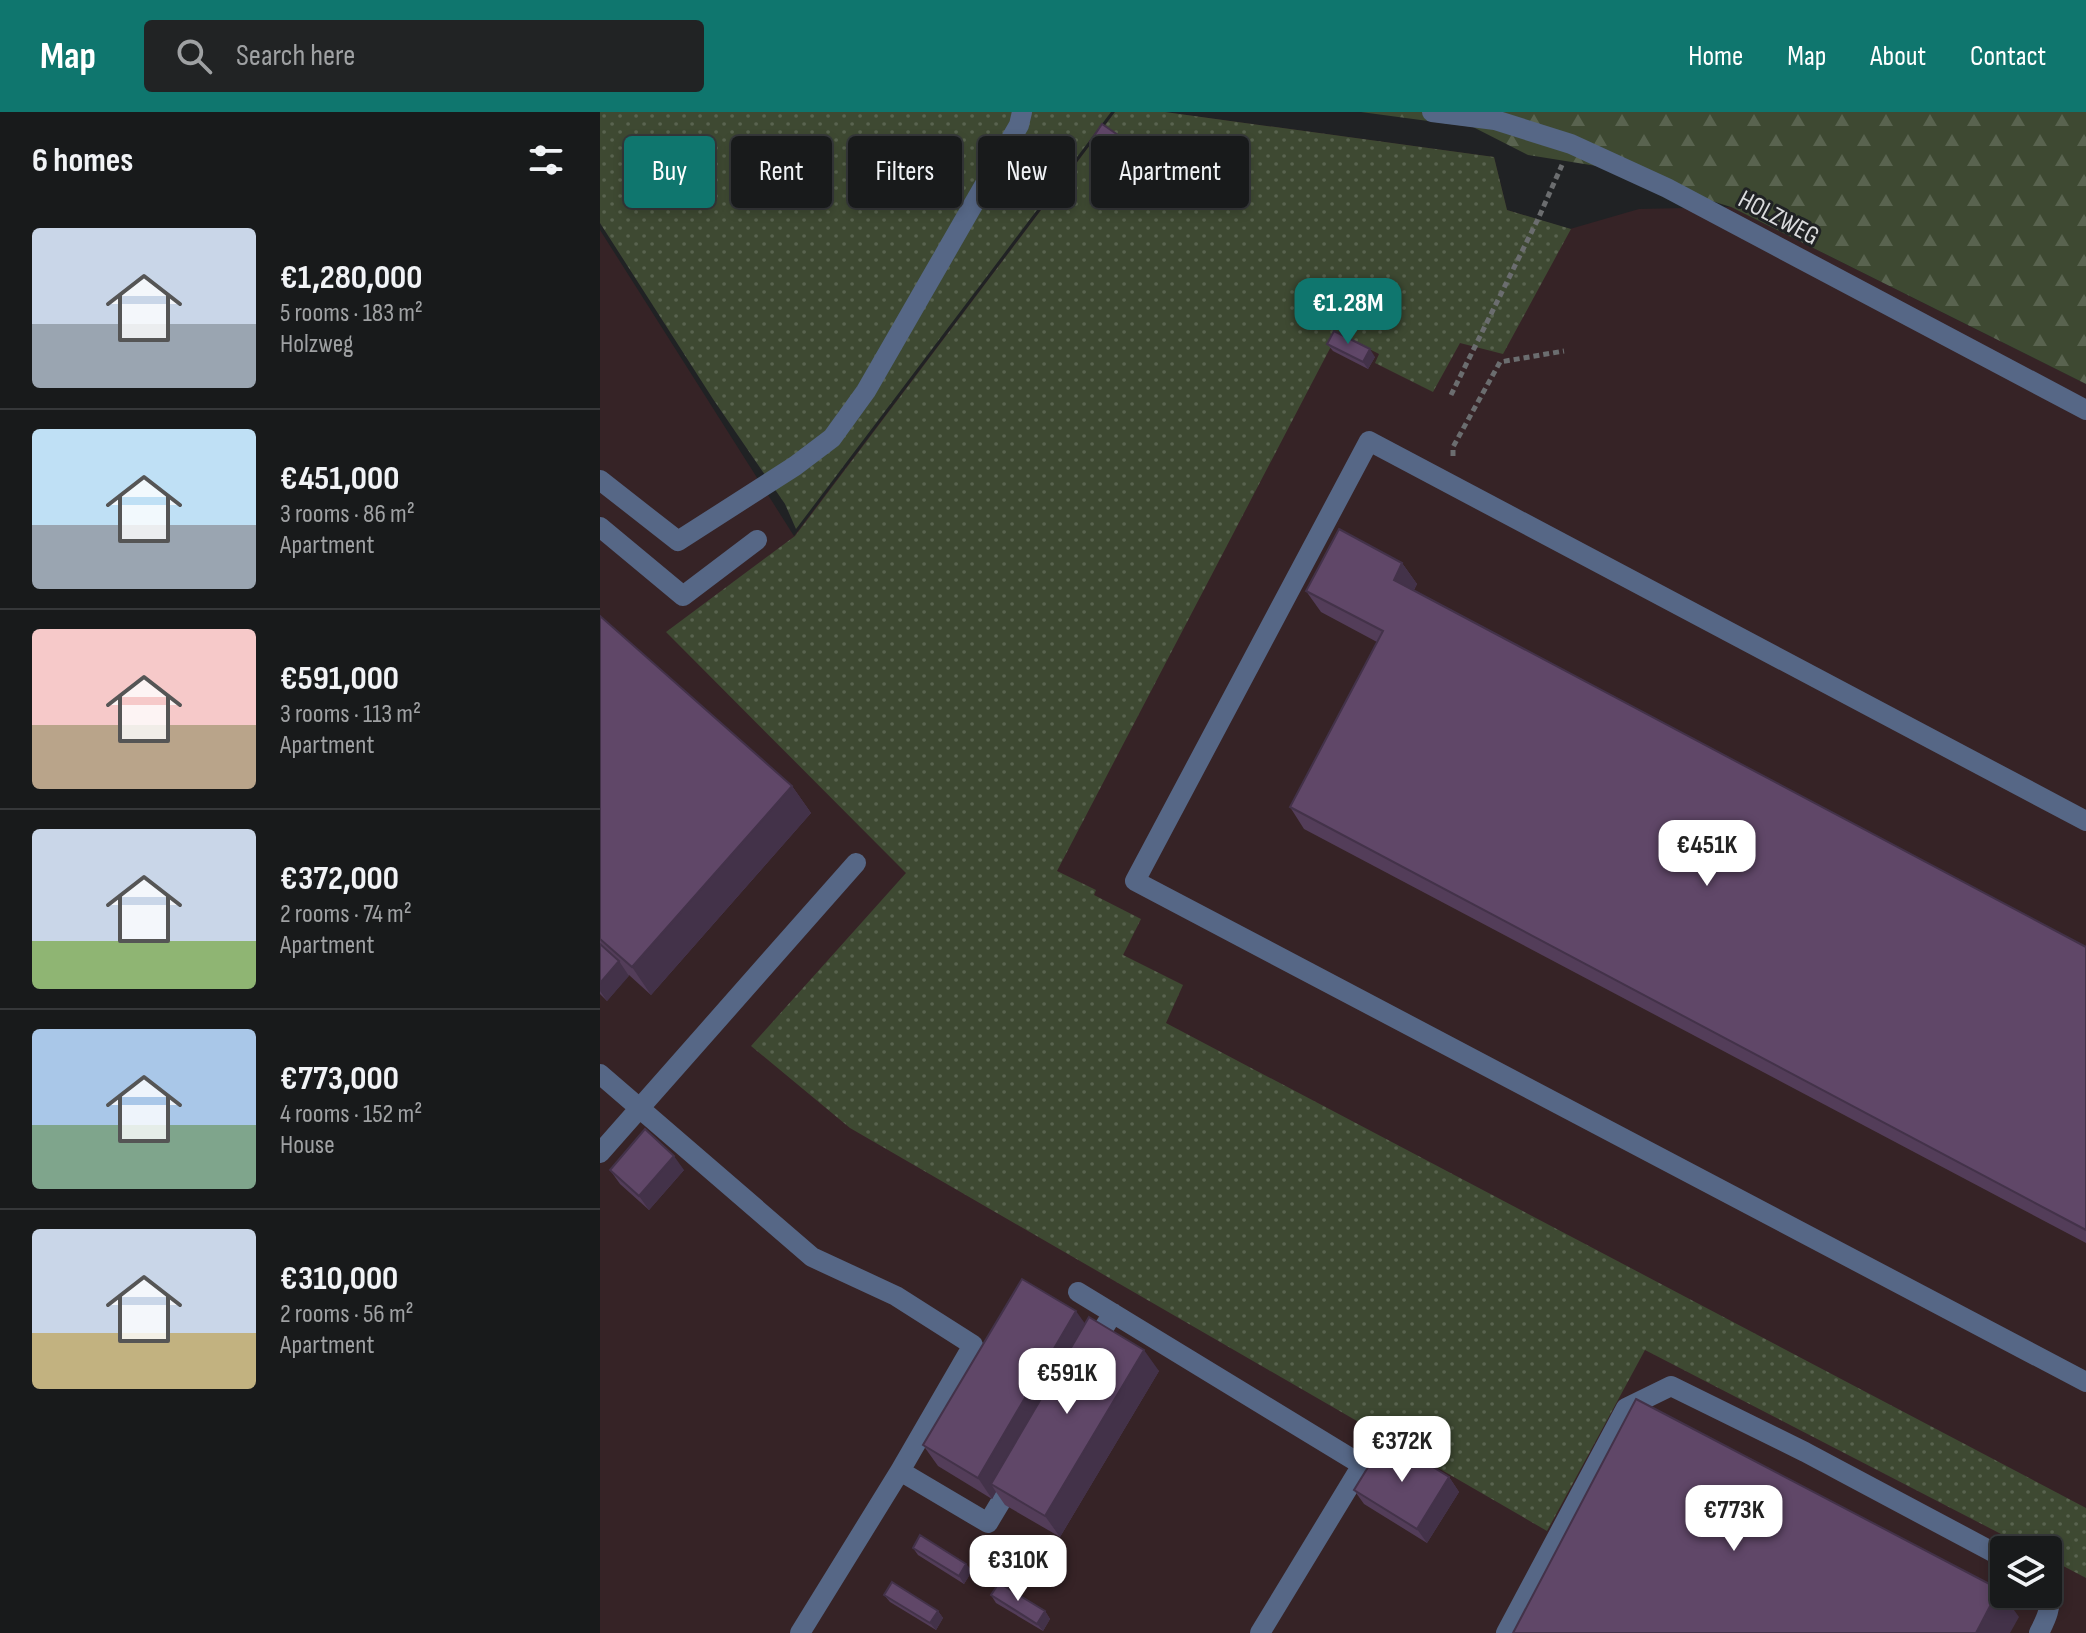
<!DOCTYPE html>
<html lang="en">
<head>
<meta charset="utf-8">
<style>
  :root { --surface:#181a1b; --page:#212324; --text:#f1f3f6; --muted:#9fa1a3; --line:#36383a; --accent:#0f766e }
  body { margin:0; font-family:"Sofia Sans Condensed",sans-serif; background:var(--page); color:var(--text); height:100vh; display:flex; flex-direction:column; font-size:30px; white-space:nowrap }
  * { box-sizing:border-box; margin:0 }
  p { font-size:26px; color:var(--muted) }
  .icon { flex:none; width:44px; height:44px; fill:none; stroke:currentColor; stroke-width:2; stroke-linecap:round; stroke-linejoin:round }
  .map { position:relative; flex:1; overflow:hidden }
  .side { display:flex; flex-direction:column; background:var(--surface); width:600px }
  .side>* { flex:none }
  .banner { position:absolute; left:24px; top:24px; width:760px; height:72px; display:flex; gap:16px }
  .tools { position:absolute; left:1390px; top:1424px; display:grid; gap:16px }
  .tools a { display:grid; place-items:center; width:72px; height:72px; border-radius:8px; background:var(--surface); box-shadow:0 4px 12px #0003,0 0 0 2px var(--line); font-size:40px }
  .price { position:absolute; translate:-50% -68px; padding:0 18px; border-radius:16px; background:#fff; color:#222; font-size:26px; line-height:52px; filter:drop-shadow(0 2px 4px #0008) }
  .price::after { content:''; position:absolute; left:50%; top:48px; width:24px; height:18px; margin-left:-12px; background:inherit; clip-path:polygon(0 0,100% 0,50% 100%) }
  .price.current { background:var(--accent); color:#fff }
  ul { padding:0; list-style:none }
  li { display:flex; align-items:center; gap:24px; height:200px; padding:0 32px }
  li+li { border-top:2px solid var(--line) }
  li span { display:grid; place-items:center; flex:none; width:224px; height:160px; border-radius:8px; color:#555 }
  li>.icon { margin-inline-start:auto }
  span .icon { width:96px; height:96px; fill:#fffc; stroke-width:1 }
  li b { font-size:34px }
  h2 { display:flex; justify-content:space-between; align-items:center; height:96px; padding:0 32px; font-size:34px }
  .chip { padding:0 28px; border-radius:8px; background:var(--surface); box-shadow:0 4px 12px #0003,0 0 0 2px var(--line); font-size:28px; line-height:72px }
  .chip.current { background:var(--accent); color:#fff }
  header { display:flex; align-items:center; gap:48px; box-sizing:border-box; height:112px; padding:0 40px; background:var(--accent); color:#fff }
  header strong { font-size:38px }
  nav { display:flex; gap:44px; margin-inline-start:auto; font-size:28px }
  .search { width:560px; height:72px; background:var(--page); display:flex; align-items:center; gap:20px; box-sizing:border-box; padding:0 28px; border-radius:8px; color:var(--muted); font-size:30px }
  main { display:flex; flex:1; min-height:0 }
  .map>svg:first-child { display:block }
  .industrial { fill:#362326; fill-rule:evenodd }
  .grass { fill:url(#grass-dots) }
  .forest { fill:url(#forest-firs) }
  .lines { fill:none; stroke-linecap:round; stroke-linejoin:round }
  .path { stroke:#6b6d6f; stroke-width:5; stroke-dasharray:6 4; stroke-linecap:butt }
  .minor { stroke:#566786; stroke-width:20 }
  .wall { fill:#533d59 }
  .shaded-wall { fill:#433249 }
  .building { fill:#604768; stroke:#433249; stroke-width:2 }
  .labels { text-anchor:middle; stroke-width:6; stroke-linejoin:round; paint-order:stroke }
  .street-label { font-size:26px; fill:#dadbdd; stroke:#202224 }
</style>
</head>
<body>
<header>
<strong>Map</strong>
<div class="search"><svg class="icon" aria-label="search" viewBox="0 0 24 24"><circle cx="10" cy="10" r="6"/><path d="M15 15l6 6"/></svg>Search here</div>
<nav><a>Home</a><a>Map</a><a>About</a><a>Contact</a></nav>
</header>
<main>
<section class="side">
<h2>6 homes<svg class="icon" aria-label="filters" viewBox="0 0 24 24"><path d="M4 7h16M4 17h16"/><circle cx="9" cy="7" r="2"/><circle cx="15" cy="17" r="2"/></svg></h2>
<ul>
<li><span style="background:linear-gradient(#c9d6e8 60%,#9aa5b1 0)"><svg class="icon" aria-label="home" viewBox="0 0 24 24"><path d="M3 11l9-7 9 7M6 9v11h12V9"/></svg></span><div><b>€1,280,000</b><p>5 rooms · 183 m²</p><p>Holzweg</p></div></li>
<li><span style="background:linear-gradient(#bfe0f5 60%,#9aa5b1 0)"><svg class="icon" aria-label="home" viewBox="0 0 24 24"><path d="M3 11l9-7 9 7M6 9v11h12V9"/></svg></span><div><b>€451,000</b><p>3 rooms · 86 m²</p><p>Apartment</p></div></li>
<li><span style="background:linear-gradient(#f6c9c9 60%,#b9a48a 0)"><svg class="icon" aria-label="home" viewBox="0 0 24 24"><path d="M3 11l9-7 9 7M6 9v11h12V9"/></svg></span><div><b>€591,000</b><p>3 rooms · 113 m²</p><p>Apartment</p></div></li>
<li><span style="background:linear-gradient(#c9d6e8 70%,#8fb573 0)"><svg class="icon" aria-label="home" viewBox="0 0 24 24"><path d="M3 11l9-7 9 7M6 9v11h12V9"/></svg></span><div><b>€372,000</b><p>2 rooms · 74 m²</p><p>Apartment</p></div></li>
<li><span style="background:linear-gradient(#a9c7e8 60%,#7fa58c 0)"><svg class="icon" aria-label="home" viewBox="0 0 24 24"><path d="M3 11l9-7 9 7M6 9v11h12V9"/></svg></span><div><b>€773,000</b><p>4 rooms · 152 m²</p><p>House</p></div></li>
<li><span style="background:linear-gradient(#c9d6e8 65%,#c2b280 0)"><svg class="icon" aria-label="home" viewBox="0 0 24 24"><path d="M3 11l9-7 9 7M6 9v11h12V9"/></svg></span><div><b>€310,000</b><p>2 rooms · 56 m²</p><p>Apartment</p></div></li>
</ul>
</section>
<div class="map">
<svg width="1486" height="1521" viewBox="0 0 1486 1521">
  <defs>
    <pattern id="grass-dots" width="8" height="8" patternUnits="userSpaceOnUse" patternTransform="scale(2)"><rect width="8" height="8" fill="#3e4932"/><path d="M2 2h.1M6 6h.1" fill="none" stroke="#59634f" stroke-width="1.8" stroke-linecap="round"/></pattern>
    <pattern id="forest-firs" width="22" height="20" patternUnits="userSpaceOnUse" patternTransform="scale(2)"><rect width="22" height="20" fill="#3e4932"/><path d="M5 1l3.5 6h-7zM16 11l3.5 6h-7z" fill="#59634f"/></pattern>
  </defs>
  <rect width="100%" height="100%" fill="#202224"/>
  <path class="industrial" d="M 515,0 L 565,0 L 894,45 L 907,98 L 970,117 L 1039,97 L 1131,95 L 1486,272 L 1486,1521 L 0,1521 L 0,118 L 194,424 ZM 1404,1438 L 1448,1438 L 1448,1482 L 1404,1482 Z"/>
  <path class="grass" d="M 0,0 L 511,0 L 196,417 L 185,392 L 113,287 L 0,111 Z
    M 515,0 L 565,0 L 894,45 L 907,98 L 971,117 L 903,242 L 860,231 L 833,280 L 775,251 L 779,242 L 738,221 L 457,759 L 496,778 L 494,783 L 541,807 L 523,843 L 583,873 L 566,911 L 1486,1396 L 1486,1466 L 1448,1446 L 1448,1438 L 1432,1438 L 1045,1238 L 947,1419 L 250,1016 L 151,934 L 306,761 L 66,520 L 195,424 Z"/>
  <path class="forest" d="M 761,0 L 1486,0 L 1486,272 L 1131,95 L 1003,55 L 928,43 L 873,15 Z"/>
  <g class="lines">
    <path class="path" d="M 851,283 L 938,107 L 962,53
      M 853,344 L 853,335 L 900,250 L 964,239"/>
    <path class="minor" d="M 832,0 L 895,8 L 971,32 L 1067,76 L 1486,298
      M 0,368 L 78,429 L 195,354 L 232,326 L 266,279 L 419,13 L 422,0
      M 0,415 L 83,484 L 157,428
      M 1486,709 L 769,329 L 535,769 L 1486,1270
      M 0,962 L 212,1145 L 296,1184 L 373,1233 L 300,1359
      M 0,1041 L 256,751
      M 478,1180 L 762,1353 L 660,1521
      M 492,1235 L 513,1201
      M 200,1521 L 300,1359 L 388,1411 L 415,1366
      M 906,1521 L 1026,1296 L 1071,1274 L 1205,1340 L 1404,1446
      M 1439,1521 C 1445,1509 1453,1494 1448,1481"/>
  </g>
  <path class="wall" d="M 490,30 L 523,30 L 510,48 L 495,38 Z
    M 727,232 L 775,245 L 768,257 L 733,239 Z
    M 802,451 L 817,472 L 814,478 L 1486,835 L 1486,1131 L 704,717 L 690,695 L 777,530 L 721,500 L 706,479 Z
    M 0,504 L 192,674 L 211,701 L 51,883 L 29,863 L 7,889 L 0,882 Z
    M 10,1058 L 84,1058 L 49,1098 L 20,1072 Z
    M 485,1212 L 559,1259 L 460,1425 L 405,1393 L 396,1380 L 392,1387 L 338,1354 L 323,1333 Z
    M 849,1365 L 859,1380 L 827,1431 L 764,1392 L 754,1378 Z
    M 313,1436 L 366,1452 L 372,1459 L 364,1472 L 318,1443 Z
    M 284,1483 L 338,1499 L 343,1506 L 336,1518 L 290,1490 Z
    M 391,1483 L 445,1499 L 450,1507 L 443,1519 L 396,1491 Z"/>
  <path class="shaded-wall" d="M 518,23 L 523,30 L 510,48 L 505,41 Z
    M 770,237 L 775,245 L 768,257 L 763,250 Z
    M 802,451 L 817,472 L 808,489 L 794,468 Z
    M 192,674 L 211,701 L 51,883 L 32,855 Z
    M 19,849 L 29,864 L 7,889 L 0,879 L 0,871 Z
    M 74,1044 L 84,1058 L 49,1098 L 39,1084 Z
    M 476,1199 L 491,1220 L 391,1372 L 396,1380 L 392,1387 L 378,1366 Z
    M 544,1238 L 559,1259 L 460,1425 L 445,1404 Z
    M 849,1365 L 859,1380 L 827,1431 L 817,1417 Z
    M 366,1452 L 372,1459 L 364,1472 L 359,1464 Z
    M 1399,1477 L 1419,1505 L 1410,1521 L 1376,1521 Z
    M 338,1499 L 343,1506 L 336,1518 L 330,1511 Z
    M 445,1499 L 450,1507 L 443,1519 L 437,1512 Z"/>
  <path class="building" d="M 502,12 L 518,23 L 505,41 L 490,30 Z
    M 734,219 L 770,237 L 763,250 L 727,232 Z
    M 739,417 L 802,451 L 794,468 L 1486,835 L 1486,1118 L 690,695 L 783,519 L 706,479 Z
    M 0,504 L 192,674 L 32,855 L 0,827 Z
    M 0,832 L 19,849 L 0,871 Z
    M 45,1017 L 74,1044 L 39,1084 L 10,1058 Z
    M 422,1167 L 476,1199 L 378,1366 L 323,1333 Z
    M 489,1205 L 544,1238 L 445,1404 L 391,1372 Z
    M 1036,1287 L 1399,1477 L 1376,1521 L 913,1521 Z
    M 786,1326 L 849,1365 L 817,1417 L 754,1378 Z
    M 320,1423 L 366,1452 L 359,1464 L 313,1436 Z
    M 292,1470 L 338,1499 L 330,1511 L 284,1483 Z
    M 399,1471 L 445,1499 L 437,1512 L 391,1483 Z"/>
  <g class="labels">
    <g class="street-label">
      <text transform="translate(1179 105) rotate(28)" y="9">HOLZWEG</text>
    </g>
  </g>
</svg>
<div class="tools">
<a><svg class="icon" aria-label="layers" viewBox="0 0 24 24"><path d="M12 4l9 5-9 5-9-5zM3 14l9 5 9-5"/></svg></a>
</div>
<b class="price current" style="left:748px;top:234px">€1.28M</b>
<b class="price" style="left:1107px;top:776px">€451K</b>
<b class="price" style="left:467px;top:1304px">€591K</b>
<b class="price" style="left:802px;top:1372px">€372K</b>
<b class="price" style="left:1134px;top:1441px">€773K</b>
<b class="price" style="left:418px;top:1491px">€310K</b>
<div class="banner">
<a class="chip current">Buy</a>
<a class="chip">Rent</a>
<a class="chip">Filters</a>
<a class="chip">New</a>
<a class="chip">Apartment</a>
</div>
</div>
</main>
</body>
</html>
